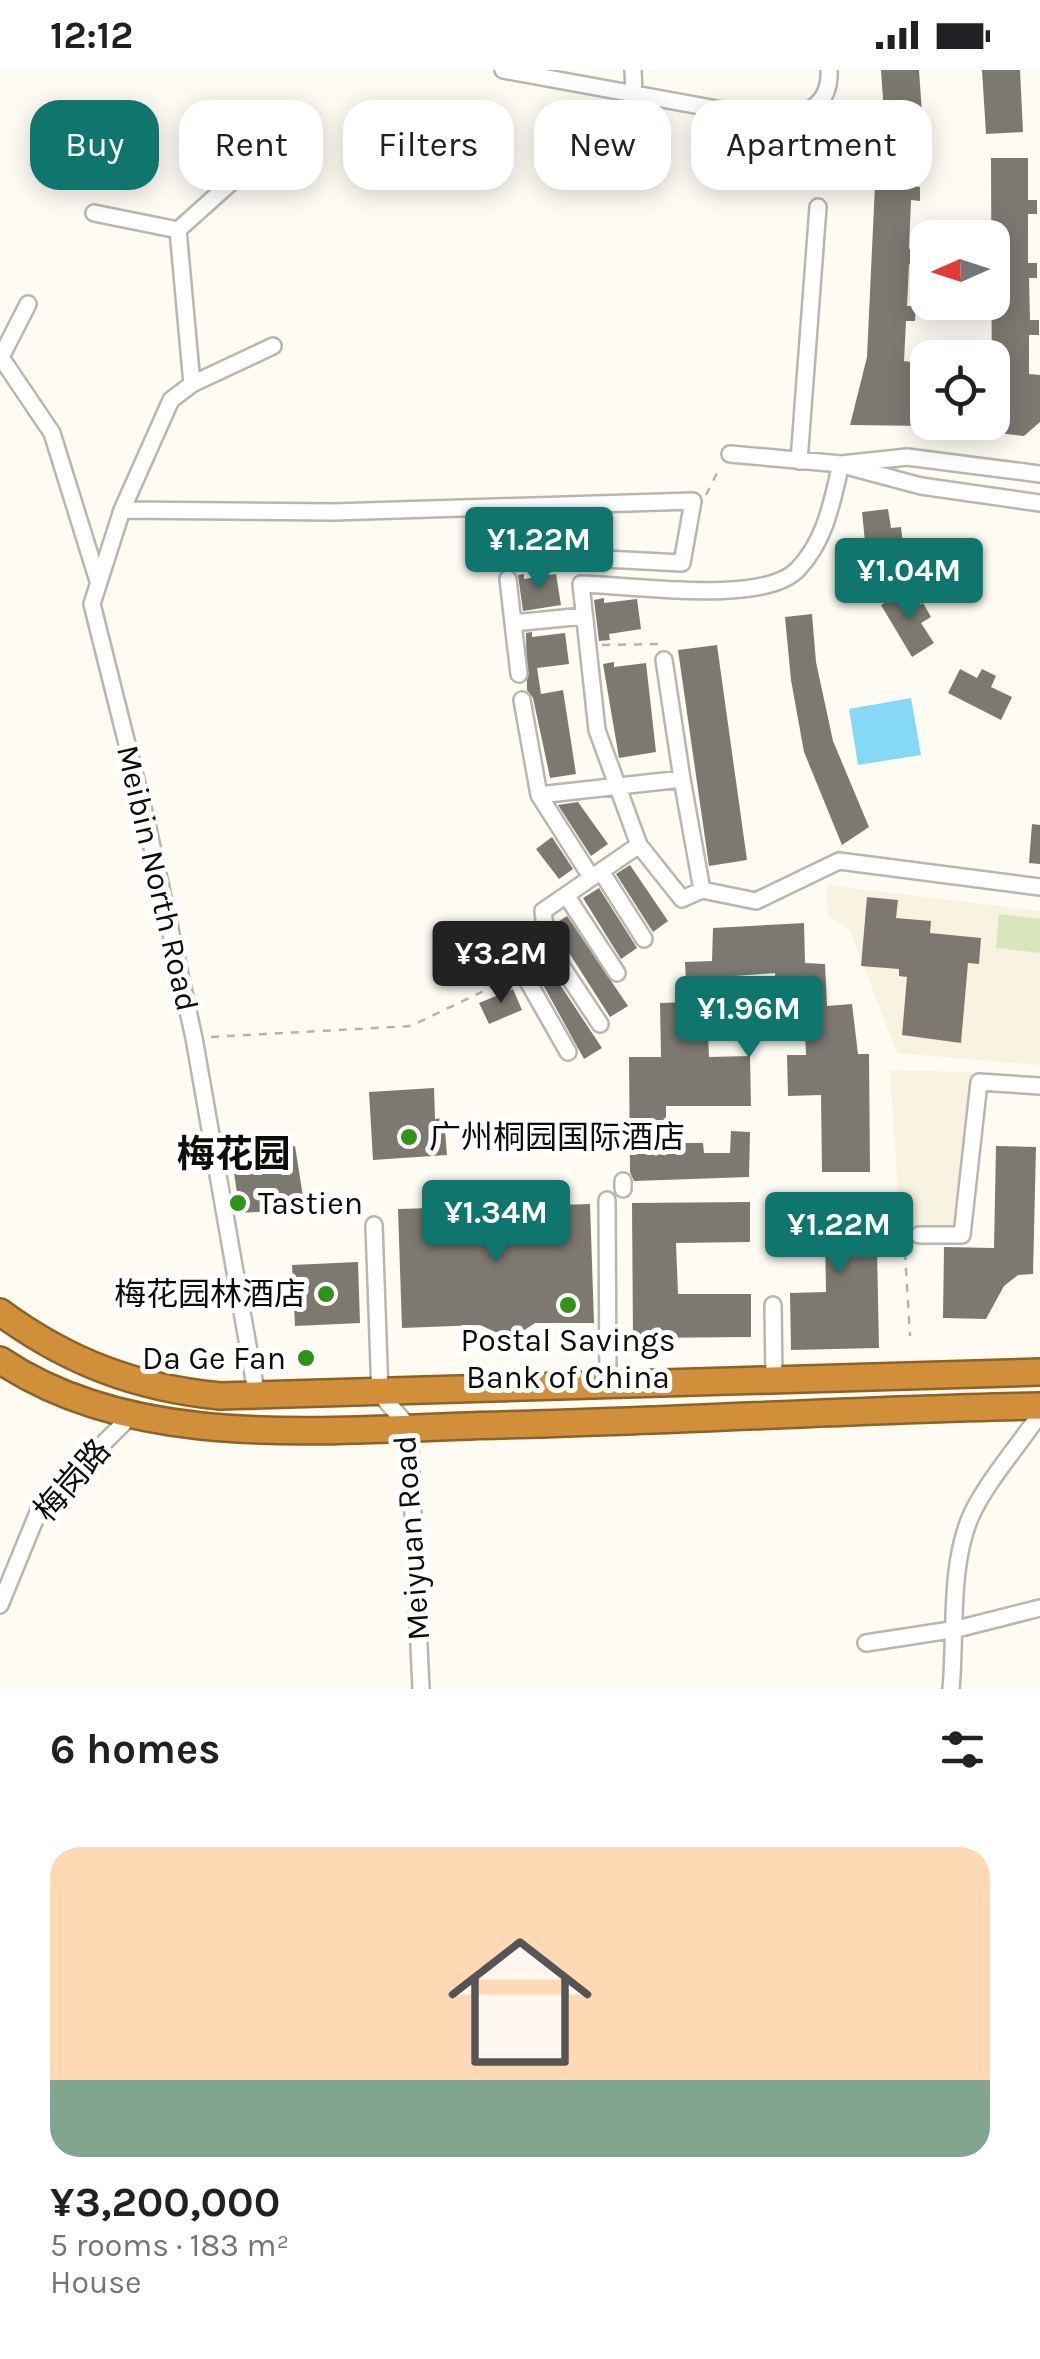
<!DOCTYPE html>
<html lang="en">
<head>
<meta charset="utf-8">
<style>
  :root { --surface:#fff; --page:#f6f6f6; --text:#202124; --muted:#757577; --accent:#0f766e }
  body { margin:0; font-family:Karla,"Noto Sans SC",sans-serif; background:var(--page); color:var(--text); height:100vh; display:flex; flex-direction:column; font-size:38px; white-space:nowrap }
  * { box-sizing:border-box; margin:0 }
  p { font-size:32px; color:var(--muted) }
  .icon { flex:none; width:55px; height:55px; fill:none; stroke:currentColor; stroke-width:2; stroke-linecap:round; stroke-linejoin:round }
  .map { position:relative; height:1619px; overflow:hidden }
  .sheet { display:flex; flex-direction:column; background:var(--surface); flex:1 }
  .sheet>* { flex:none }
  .hud { position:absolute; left:30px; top:30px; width:980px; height:90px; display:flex; gap:20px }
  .needle { width:65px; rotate:267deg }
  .buttons { position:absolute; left:910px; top:150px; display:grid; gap:20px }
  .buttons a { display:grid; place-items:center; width:100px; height:100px; border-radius:20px; background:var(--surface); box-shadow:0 5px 25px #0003; font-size:50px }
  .price { position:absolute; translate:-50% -85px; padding:0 22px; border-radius:10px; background:var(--accent); color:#fff; font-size:32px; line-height:65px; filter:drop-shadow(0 2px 5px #0008) }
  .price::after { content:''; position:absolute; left:50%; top:60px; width:30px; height:22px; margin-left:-15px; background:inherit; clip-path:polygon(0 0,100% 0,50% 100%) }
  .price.active { background:#222; color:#fff }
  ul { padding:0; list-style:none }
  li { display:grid; align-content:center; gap:20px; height:530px; padding:0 50px }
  li span { display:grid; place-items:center; height:310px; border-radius:30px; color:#555 }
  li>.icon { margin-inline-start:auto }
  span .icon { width:180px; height:180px; fill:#fffc; stroke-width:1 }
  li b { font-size:42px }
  h2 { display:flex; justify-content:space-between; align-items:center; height:120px; padding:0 50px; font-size:42px }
  .tag { padding:0 35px; border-radius:30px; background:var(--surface); box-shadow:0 5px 25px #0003; font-size:35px; line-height:90px }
  .tag.active { background:var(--accent); color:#fff }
  .status { display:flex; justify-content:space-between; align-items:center; height:70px; padding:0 50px; background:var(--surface); direction:ltr }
  .status svg { height:28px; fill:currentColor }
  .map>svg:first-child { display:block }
  .built { fill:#f8f2e0 }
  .green { fill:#d9e6bc }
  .water { fill:#85d9f7 }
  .building { fill:#7d7970 }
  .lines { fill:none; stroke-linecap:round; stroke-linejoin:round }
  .minor-casing { stroke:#b9b6ac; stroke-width:20 }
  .highway-casing { stroke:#8d6229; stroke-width:30 }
  .path { stroke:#b5b3ac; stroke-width:2.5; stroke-dasharray:8 8; stroke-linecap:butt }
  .minor { stroke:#fff; stroke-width:15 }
  .highway { stroke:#d28f3a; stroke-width:25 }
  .poi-dot { fill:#2e9418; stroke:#fff; stroke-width:4 }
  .labels { text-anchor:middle; stroke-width:10; stroke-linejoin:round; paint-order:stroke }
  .street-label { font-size:32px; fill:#0e0d09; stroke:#fff }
  .poi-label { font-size:32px; fill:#0e0d09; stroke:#fff; text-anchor:start }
  .quarter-label { font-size:38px; font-weight:bold; fill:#0e0d09; stroke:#fff }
</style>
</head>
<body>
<div class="status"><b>12:12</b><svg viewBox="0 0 49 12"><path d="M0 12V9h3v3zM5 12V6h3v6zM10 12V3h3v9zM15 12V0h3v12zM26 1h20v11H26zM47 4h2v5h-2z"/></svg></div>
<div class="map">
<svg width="1040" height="1619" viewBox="0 0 1040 1619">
  <rect width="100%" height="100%" fill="#fefbf3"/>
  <path class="built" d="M 827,815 L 1040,841 L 1040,995 L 897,983 L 850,860 L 828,846 Z
    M 890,1000 L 971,1002 L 957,1160 L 907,1159 L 906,1140 L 899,1140 Z"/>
  <path class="green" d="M 999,844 L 1040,849 L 1040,883 L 996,878 Z"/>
  <path class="water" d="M 911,628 L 921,685 L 858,695 L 849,639 Z"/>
  <path class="building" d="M 881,0 L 919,0 L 923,57 L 915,58 L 912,116 L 920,117 L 920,131 L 911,130 L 909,179 L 917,179 L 916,195 L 909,194 L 907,236 L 916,236 L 915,251 L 906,251 L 904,291 L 928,294 L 928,356 L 850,355 L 867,287 L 877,72 L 886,73 Z
    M 982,0 L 1020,0 L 1023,62 L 986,64 Z
    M 991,88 L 1028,88 L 1028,130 L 1037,130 L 1037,144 L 1028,144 L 1028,193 L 1037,193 L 1037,208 L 1029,208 L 1030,250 L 1039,250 L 1039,265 L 1029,265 L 1029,304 L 1040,305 L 1040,352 L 1024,366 L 969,360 L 969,352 L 992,352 Z
    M 888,439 L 891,458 L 901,457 L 903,474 L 891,475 L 894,498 L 868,501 L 862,442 Z
    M 524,504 L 524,509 L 556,504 L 561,535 L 523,541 L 518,505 Z
    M 904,522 L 914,538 L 923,533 L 931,547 L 921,553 L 934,573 L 912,587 L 881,535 Z
    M 604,528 L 604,533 L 637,529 L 641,559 L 609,564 L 610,570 L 599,571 L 594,530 Z
    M 812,544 L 816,592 L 833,671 L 869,757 L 842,775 L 804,682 L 791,610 L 785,547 Z
    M 532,562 L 532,567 L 565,563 L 569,594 L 537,598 L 541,624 L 563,620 L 576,704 L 550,708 L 551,712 L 533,628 L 527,620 L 526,563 Z
    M 717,575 L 747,790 L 709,796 L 678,580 Z
    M 614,592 L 614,597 L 646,593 L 656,682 L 619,688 L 603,594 Z
    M 960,599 L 977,608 L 982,599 L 996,606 L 991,617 L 1012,627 L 1001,650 L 948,623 Z
    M 578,732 L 608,774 L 591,786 L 558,735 Z
    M 1032,754 L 1040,755 L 1040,794 L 1029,793 Z
    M 552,767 L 573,799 L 559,809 L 536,779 Z
    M 630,795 L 668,851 L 653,862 L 616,804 Z
    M 599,818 L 637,878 L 621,889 L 583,828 Z
    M 867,827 L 898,830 L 896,848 L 931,851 L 930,863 L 981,868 L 979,894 L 968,893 L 961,973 L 902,965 L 907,907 L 899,906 L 899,899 L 861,896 Z
    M 567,846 L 628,936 L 610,947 L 557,864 L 556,853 Z
    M 804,853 L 805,893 L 825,894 L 827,936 L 852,934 L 858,984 L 869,984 L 870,1102 L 822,1102 L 821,1025 L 788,1026 L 787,985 L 806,985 L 804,937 L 777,939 L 775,903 L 735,906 L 736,938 L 707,939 L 709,987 L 750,986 L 751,1036 L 666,1036 L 666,1073 L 703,1073 L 704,1083 L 730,1083 L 731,1061 L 750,1062 L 749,1107 L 634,1111 L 630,1102 L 629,987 L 661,987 L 660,933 L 687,932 L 685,892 L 712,891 L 713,858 Z
    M 547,895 L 602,978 L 584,989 L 536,902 Z
    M 513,919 L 522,940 L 489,954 L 479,933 Z
    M 434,1018 L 435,1049 L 444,1048 L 447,1085 L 373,1090 L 369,1022 Z
    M 252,1073 L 254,1082 L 295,1076 L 305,1139 L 240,1143 L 230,1076 Z
    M 996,1076 L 1036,1077 L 1033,1204 L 1018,1205 L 1004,1216 L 986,1249 L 943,1248 L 944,1177 L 994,1178 Z
    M 520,1124 L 521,1136 L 590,1134 L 594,1253 L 535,1253 L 520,1263 L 502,1265 L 480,1255 L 402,1258 L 398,1139 L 467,1137 L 466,1127 Z
    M 876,1129 L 879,1278 L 791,1280 L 790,1223 L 826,1222 L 825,1162 L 789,1163 L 788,1131 Z
    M 750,1132 L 750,1172 L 676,1173 L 678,1224 L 751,1224 L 751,1267 L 633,1268 L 632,1133 Z
    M 358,1192 L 360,1253 L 295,1256 L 292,1195 Z"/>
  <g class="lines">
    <g class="minor-casing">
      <path id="minor" d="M 503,0 L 772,49 C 804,47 831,36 829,0
        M 633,0 L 634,25
        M 94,143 L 178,160
        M 178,160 L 192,314
        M 178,160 L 236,108
        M 0,286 L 52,363 L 98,511
        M 0,289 L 28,234
        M 730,384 L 841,394 L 907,387 L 1040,404
        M 799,391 L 818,137
        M 841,394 C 832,431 826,470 798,499 C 765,536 630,515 581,514 L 597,660 L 639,775 L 682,829 L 702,820 L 756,831 L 839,791 L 1040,817
        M 850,397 L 921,416 L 1040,433
        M 122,440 L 333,442 L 693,431 L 682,493 L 547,486 L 548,437
        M 508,509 L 513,553
        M 664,590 L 682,709
        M 519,604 L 513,553 L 584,546
        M 522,630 L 539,725
        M 601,801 L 644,869
        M 591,807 L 539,725 L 682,709 L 702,820
        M 566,825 L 617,903
        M 547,874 L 600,954
        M 568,982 L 518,894 L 547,874 L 543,841 L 639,775
        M 623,1119 L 623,1111
        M 607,1130 L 608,1316
        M 374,1155 L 380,1324 L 409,1357 L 421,1619
        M 919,1165 L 962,1165 L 979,1012 L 1040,1016
        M 773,1235 L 774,1310
        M 257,1327 L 194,968 L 147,754 L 92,534 L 122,440 L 171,330 L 192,314 L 273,276
        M 0,1535 L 41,1435 L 131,1346
        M 866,1573 L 957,1559 L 1040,1538
        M 951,1619 C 956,1566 949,1498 970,1448 C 984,1415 1019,1375 1040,1344"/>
    </g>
    <g class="highway-casing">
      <path id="highway" d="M 0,1242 C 68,1292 137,1318 220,1326 L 1040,1302
        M 0,1290 C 141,1385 339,1358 502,1355 C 681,1351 861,1339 1040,1336"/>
    </g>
    <path class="path" d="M 706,425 L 720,397
      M 602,575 L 662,574
      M 211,967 L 411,956 L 498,914 L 509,904
      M 883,1143 L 902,1142 L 904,1163
      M 904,1166 L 910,1266"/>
    <use href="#minor" class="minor"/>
    <use href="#highway" class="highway"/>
  </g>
  <g class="poi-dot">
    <circle cx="409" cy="1067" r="10"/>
    <circle cx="238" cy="1133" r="10"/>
    <circle cx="326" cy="1224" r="10"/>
    <circle cx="568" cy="1235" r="10"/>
    <circle cx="306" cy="1288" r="10"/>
  </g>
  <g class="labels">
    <g class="street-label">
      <text transform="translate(158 808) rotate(77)" y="11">Meibin North Road</text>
      <text transform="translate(72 1410) rotate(-49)" y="11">梅岗路</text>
      <text transform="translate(411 1468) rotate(-94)" y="11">Meiyuan Road</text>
    </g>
    <g class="poi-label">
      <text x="429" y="1078">广州桐园国际酒店</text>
      <text x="258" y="1144">Tastien</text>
      <text x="306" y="1235" text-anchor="end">梅花园林酒店</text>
      <text x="568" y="1281" text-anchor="middle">Postal Savings<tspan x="568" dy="37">Bank of China</tspan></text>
      <text x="286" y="1299" text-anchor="end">Da Ge Fan</text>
    </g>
    <g class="quarter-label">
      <text x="234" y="1097">梅花园</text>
    </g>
  </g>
</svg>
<div class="buttons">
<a><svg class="needle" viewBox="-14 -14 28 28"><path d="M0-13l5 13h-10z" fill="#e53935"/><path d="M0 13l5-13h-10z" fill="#757577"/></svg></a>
<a><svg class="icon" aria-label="locate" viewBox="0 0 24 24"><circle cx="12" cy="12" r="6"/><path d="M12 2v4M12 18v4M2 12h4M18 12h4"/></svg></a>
</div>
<b class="price" style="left:539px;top:522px">¥1.22M</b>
<b class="price" style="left:909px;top:553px">¥1.04M</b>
<b class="price active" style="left:501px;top:936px">¥3.2M</b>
<b class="price" style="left:749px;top:991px">¥1.96M</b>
<b class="price" style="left:496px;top:1195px">¥1.34M</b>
<b class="price" style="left:839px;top:1207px">¥1.22M</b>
<div class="hud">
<a class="tag active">Buy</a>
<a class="tag">Rent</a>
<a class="tag">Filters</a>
<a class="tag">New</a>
<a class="tag">Apartment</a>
</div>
</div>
<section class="sheet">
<h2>6 homes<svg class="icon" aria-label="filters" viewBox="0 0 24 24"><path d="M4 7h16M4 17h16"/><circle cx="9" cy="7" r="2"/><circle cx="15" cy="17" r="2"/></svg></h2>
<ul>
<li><span style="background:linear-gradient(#ffd9b3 75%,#7fa58c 0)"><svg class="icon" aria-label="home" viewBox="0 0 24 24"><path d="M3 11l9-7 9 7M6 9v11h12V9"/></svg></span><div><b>¥3,200,000</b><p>5 rooms · 183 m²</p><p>House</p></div></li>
</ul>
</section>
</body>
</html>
